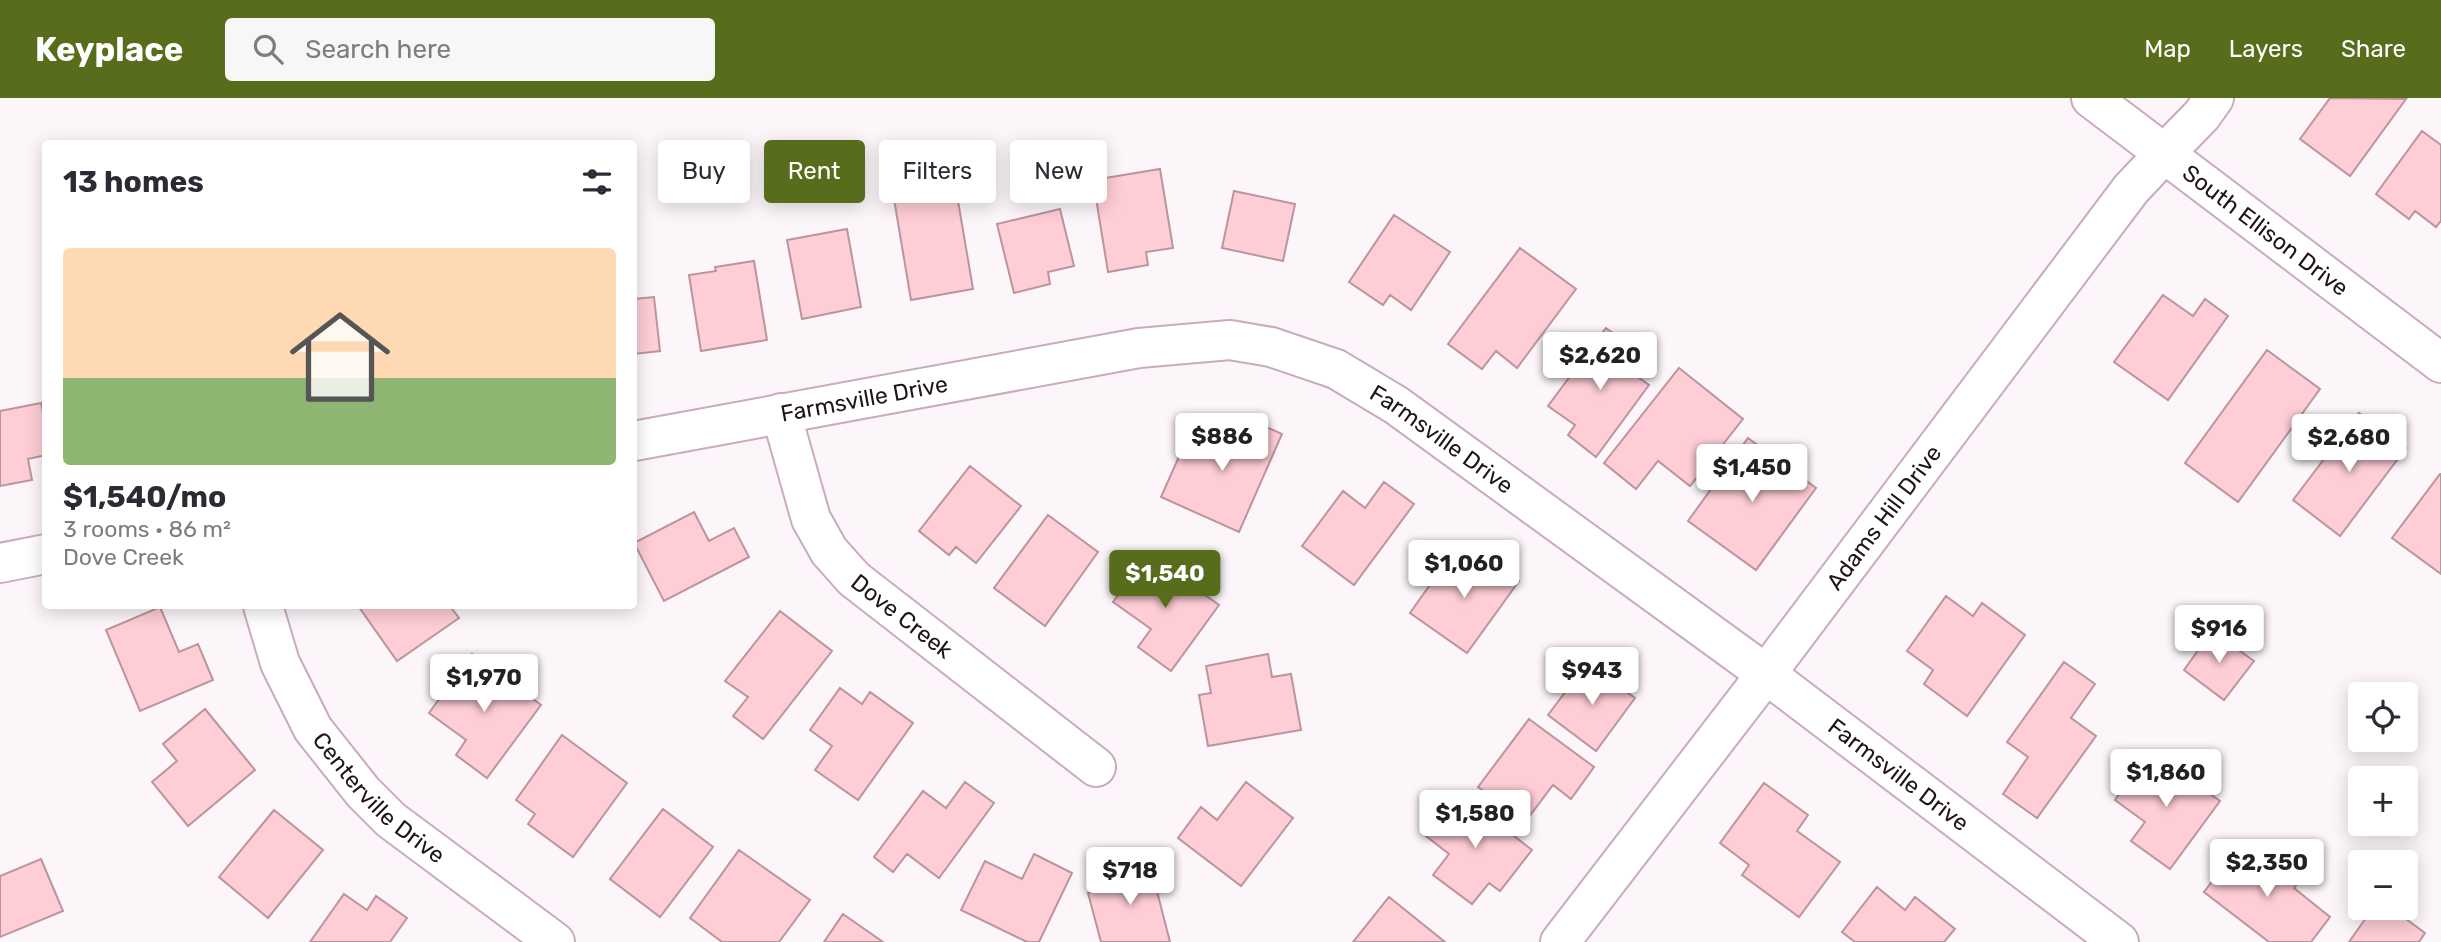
<!DOCTYPE html>
<html lang="en">
<head>
<meta charset="utf-8">
<style>
  :root { --surface:#fff; --page:#f7f7f7; --text:#2b2b33; --muted:#7c7c81; --line:#e1e1e2; --accent:#586d1b }
  body { margin:0; font-family:Rubik,sans-serif; background:var(--page); color:var(--text); height:100vh; display:flex; flex-direction:column; font-size:26px; white-space:nowrap }
  * { box-sizing:border-box; margin:0 }
  p { font-size:23px; color:var(--muted) }
  .icon { flex:none; width:38px; height:38px; fill:none; stroke:currentColor; stroke-width:2; stroke-linecap:round; stroke-linejoin:round }
  .map { position:relative; flex:1; overflow:hidden }
  .drawer { position:absolute; left:42px; top:42px; width:595px; height:469px; display:flex; flex-direction:column; background:var(--surface); border-radius:7px; box-shadow:0 4px 18px #0003 }
  .drawer>* { flex:none }
  .top-card { position:absolute; left:658px; top:42px; width:665px; height:63px; display:flex; gap:14px }
  .controls { position:absolute; left:2348px; top:584px; display:grid; gap:14px }
  .controls a { display:grid; place-items:center; width:70px; height:70px; border-radius:7px; background:var(--surface); box-shadow:0 4px 18px #0003; font-size:35px }
  .price { position:absolute; translate:-50% -60px; padding:0 16px; border-radius:7px; background:#fff; color:#222; font-size:23px; line-height:46px; filter:drop-shadow(0 2px 4px #0008) }
  .price::after { content:''; position:absolute; left:50%; top:42px; width:21px; height:16px; margin-left:-10px; background:inherit; clip-path:polygon(0 0,100% 0,50% 100%) }
  .price.active { background:var(--accent); color:#fff }
  ul { padding:0; list-style:none }
  li { display:grid; align-content:center; gap:14px; height:371px; padding:0 21px }
  li+li { border-top:2px solid var(--line) }
  li span { display:grid; place-items:center; height:217px; border-radius:7px; color:#555 }
  li>.icon { margin-inline-start:auto }
  span .icon { width:126px; height:126px; fill:#fffc; stroke-width:1 }
  li b { font-size:30px }
  h2 { display:flex; justify-content:space-between; align-items:center; height:84px; padding:0 21px; font-size:30px }
  .chip { padding:0 24px; border-radius:7px; background:var(--surface); box-shadow:0 4px 18px #0003; font-size:24px; line-height:63px }
  .chip.active { background:var(--accent); color:#fff }
  header { display:flex; align-items:center; gap:42px; box-sizing:border-box; height:98px; padding:0 35px; background:var(--accent); color:#fff }
  header strong { font-size:33px }
  nav { display:flex; gap:38px; margin-inline-start:auto; font-size:24px }
  .search { width:490px; height:63px; background:var(--page); display:flex; align-items:center; gap:18px; box-sizing:border-box; padding:0 24px; border-radius:7px; color:var(--muted); font-size:26px }
  .map>svg:first-child { display:block }
  .building { fill:#fecdd5; stroke:#bb959b; stroke-width:2 }
  .lines { fill:none; stroke-linecap:round; stroke-linejoin:round }
  .street-casing { stroke:#caaabf; stroke-width:42 }
  .secondary-casing { stroke:#caaabf; stroke-width:42 }
  .street { stroke:#fff; stroke-width:38 }
  .secondary { stroke:#fff; stroke-width:38 }
  .labels { text-anchor:middle; stroke-width:5; stroke-linejoin:round; paint-order:stroke }
  .street-label { font-size:23px; fill:#1f141c; stroke:#fff }
</style>
</head>
<body>
<header>
<strong>Keyplace</strong>
<div class="search"><svg class="icon" aria-label="search" viewBox="0 0 24 24"><circle cx="10" cy="10" r="6"/><path d="M15 15l6 6"/></svg>Search here</div>
<nav><a>Map</a><a>Layers</a><a>Share</a></nav>
</header>
<div class="map">
<svg width="2441" height="844" viewBox="0 0 2441 844">
  <rect width="100%" height="100%" fill="#fcf6fa"/>
  <path class="building" d="M 2330,0 L 2406,1 L 2350,78 L 2300,41 Z
    M 2422,33 L 2441,47 L 2441,123 L 2436,129 L 2415,113 L 2409,121 L 2376,96 Z
    M 1160,71 L 1173,150 L 1146,154 L 1148,167 L 1108,174 L 1093,82 Z
    M 956,91 L 973,191 L 911,202 L 894,101 Z
    M 1234,93 L 1295,106 L 1283,163 L 1222,150 Z
    M 1060,111 L 1074,168 L 1048,174 L 1050,186 L 1014,195 L 997,126 Z
    M 1394,117 L 1450,154 L 1411,212 L 1390,197 L 1383,207 L 1349,184 Z
    M 847,131 L 861,209 L 802,221 L 787,142 Z
    M 1520,150 L 1576,191 L 1517,270 L 1496,253 L 1482,271 L 1448,246 Z
    M 754,163 L 767,242 L 701,253 L 689,177 L 716,173 L 715,169 Z
    M 2163,197 L 2193,218 L 2205,201 L 2228,218 L 2168,302 L 2114,264 Z
    M 654,199 L 660,253 L 634,256 L 634,201 Z
    M 1606,230 L 1640,255 L 1628,272 L 1649,287 L 1596,359 L 1568,337 L 1575,327 L 1548,308 Z
    M 2267,252 L 2320,291 L 2238,404 L 2185,365 Z
    M 1679,270 L 1743,321 L 1690,388 L 1658,363 L 1636,391 L 1604,365 Z
    M 41,305 L 46,330 L 46,357 L 28,361 L 32,382 L 0,388 L 0,313 Z
    M 2359,315 L 2406,350 L 2340,438 L 2293,402 Z
    M 1246,320 L 1282,336 L 1239,434 L 1161,399 L 1193,327 L 1235,344 Z
    M 1748,340 L 1816,390 L 1756,472 L 1688,423 Z
    M 970,368 L 1021,408 L 976,465 L 956,449 L 949,457 L 919,433 Z
    M 2440,376 L 2441,376 L 2441,476 L 2392,440 Z
    M 1384,384 L 1414,406 L 1354,487 L 1302,448 L 1343,393 L 1365,410 Z
    M 694,414 L 709,443 L 734,430 L 749,459 L 664,503 L 634,445 Z
    M 1048,417 L 1098,454 L 1045,528 L 994,490 Z
    M 1454,453 L 1482,473 L 1489,462 L 1519,483 L 1467,555 L 1410,515 Z
    M 1148,456 L 1219,507 L 1171,573 L 1138,549 L 1151,531 L 1113,504 Z
    M 1946,498 L 1973,518 L 1982,505 L 2025,537 L 1967,618 L 1924,586 L 1933,572 L 1907,553 Z
    M 361,508 L 450,508 L 459,520 L 397,563 L 359,509 Z
    M 160,509 L 179,554 L 198,546 L 213,582 L 140,613 L 106,532 Z
    M 780,513 L 832,553 L 763,641 L 733,618 L 748,599 L 725,583 Z
    M 2212,533 L 2254,563 L 2224,602 L 2184,572 Z
    M 472,556 L 541,607 L 487,680 L 456,657 L 466,642 L 429,615 Z
    M 1268,556 L 1272,579 L 1291,576 L 1301,632 L 1208,648 L 1199,597 L 1211,595 L 1206,568 Z
    M 2064,564 L 2095,586 L 2071,620 L 2096,638 L 2037,720 L 2003,696 L 2028,659 L 2007,644 Z
    M 1587,565 L 1635,600 L 1596,653 L 1548,617 Z
    M 840,590 L 862,606 L 870,594 L 913,625 L 858,702 L 815,672 L 832,648 L 810,632 Z
    M 205,611 L 255,672 L 188,728 L 152,684 L 177,663 L 163,646 Z
    M 1529,621 L 1594,669 L 1571,701 L 1553,687 L 1525,724 L 1478,689 Z
    M 562,637 L 627,685 L 573,759 L 528,726 L 535,716 L 516,702 Z
    M 2150,653 L 2220,703 L 2170,771 L 2131,743 L 2145,724 L 2115,702 Z
    M 965,684 L 994,705 L 939,780 L 907,756 L 893,774 L 874,759 L 923,693 L 946,710 Z
    M 1246,684 L 1293,720 L 1241,788 L 1178,740 L 1201,709 L 1217,722 Z
    M 1764,685 L 1808,717 L 1797,733 L 1840,764 L 1799,819 L 1742,777 L 1749,767 L 1720,745 Z
    M 1459,695 L 1532,752 L 1500,793 L 1489,785 L 1472,806 L 1433,777 L 1449,756 L 1426,738 Z
    M 663,711 L 713,749 L 660,819 L 610,781 Z
    M 274,712 L 323,752 L 268,820 L 219,779 Z
    M 2238,749 L 2269,773 L 2280,758 L 2305,776 L 2294,790 L 2330,819 L 2311,844 L 2269,844 L 2204,794 Z
    M 739,752 L 810,802 L 779,844 L 722,844 L 690,820 Z
    M 1034,756 L 1072,775 L 1039,844 L 1027,844 L 961,812 L 985,763 L 1022,781 Z
    M 41,761 L 63,813 L 0,839 L 0,778 Z
    M 1149,762 L 1170,844 L 1101,844 L 1088,795 L 1114,788 L 1111,772 Z
    M 1877,789 L 1905,812 L 1915,799 L 1955,831 L 1944,844 L 1855,844 L 1842,834 Z
    M 344,796 L 367,812 L 376,798 L 407,820 L 390,844 L 310,844 Z
    M 1389,799 L 1445,844 L 1353,844 Z
    M 2373,810 L 2391,810 L 2425,835 L 2419,844 L 2349,844 Z
    M 843,816 L 883,844 L 824,844 Z"/>
  <g class="lines">
    <g class="street-casing">
      <g id="street">
        <path d="M 2164,56 L 2202,17 L 2214,0"/>
        <path id="s1" d="M 781,315 L 811,421 L 829,453 L 854,481 L 1096,669"/>
        <path id="s2" d="M 634,343 L 1139,250 L 1230,242 L 1271,249 L 1336,271 L 1396,307 L 1766,576 L 2119,844"/>
        <path d="M 0,465 L 46,456"/>
        <path id="s3" d="M 263,508 L 280,565 L 313,631 L 363,694 L 391,722 L 555,844"/>
      </g>
    </g>
    <g class="secondary-casing">
      <g id="secondary">
        <path id="s4" d="M 2091,0 L 2441,265"/>
        <path id="s5" d="M 1560,844 L 1766,576 L 2131,91 L 2164,56"/>
      </g>
    </g>
    <use href="#street" class="street"/>
    <use href="#secondary" class="secondary"/>
  </g>
  <g class="labels">
    <g class="street-label">
      <text dy="8" stroke="none"><textPath href="#s4" startOffset="219">South Ellison Drive</textPath></text>
      <text dy="8" stroke="none"><textPath href="#s2" startOffset="234">Farmsville Drive</textPath></text>
      <text dy="8" stroke="none"><textPath href="#s2" startOffset="842">Farmsville Drive</textPath></text>
      <text dy="8" stroke="none"><textPath href="#s5" startOffset="534">Adams Hill Drive</textPath></text>
      <text dy="8" stroke="none"><textPath href="#s1" startOffset="245">Dove Creek</textPath></text>
      <text dy="8" stroke="none"><textPath href="#s2" startOffset="1409">Farmsville Drive</textPath></text>
      <text dy="8" stroke="none"><textPath href="#s3" startOffset="229">Centerville Drive</textPath></text>
    </g>
  </g>
</svg>
<div class="controls">
<a><svg class="icon" aria-label="locate" viewBox="0 0 24 24"><circle cx="12" cy="12" r="6"/><path d="M12 2v4M12 18v4M2 12h4M18 12h4"/></svg></a>
<a>+</a>
<a>−</a>
</div>
<b class="price" style="left:1600px;top:294px">$2,620</b>
<b class="price" style="left:1222px;top:375px">$886</b>
<b class="price" style="left:2349px;top:376px">$2,680</b>
<b class="price" style="left:1752px;top:406px">$1,450</b>
<b class="price" style="left:1464px;top:502px">$1,060</b>
<b class="price active" style="left:1165px;top:512px">$1,540</b>
<b class="price" style="left:2219px;top:567px">$916</b>
<b class="price" style="left:1592px;top:609px">$943</b>
<b class="price" style="left:484px;top:616px">$1,970</b>
<b class="price" style="left:2166px;top:711px">$1,860</b>
<b class="price" style="left:1475px;top:752px">$1,580</b>
<b class="price" style="left:2267px;top:801px">$2,350</b>
<b class="price" style="left:1130px;top:809px">$718</b>
<div class="top-card">
<a class="chip">Buy</a>
<a class="chip active">Rent</a>
<a class="chip">Filters</a>
<a class="chip">New</a>
</div>
<section class="drawer">
<h2>13 homes<svg class="icon" aria-label="filters" viewBox="0 0 24 24"><path d="M4 7h16M4 17h16"/><circle cx="9" cy="7" r="2"/><circle cx="15" cy="17" r="2"/></svg></h2>
<ul>
<li><span style="background:linear-gradient(#ffd9b3 60%,#8fb573 0)"><svg class="icon" aria-label="home" viewBox="0 0 24 24"><path d="M3 11l9-7 9 7M6 9v11h12V9"/></svg></span><div><b>$1,540/mo</b><p>3 rooms · 86 m²</p><p>Dove Creek</p></div></li>
</ul>
</section>
</div>
</body>
</html>
